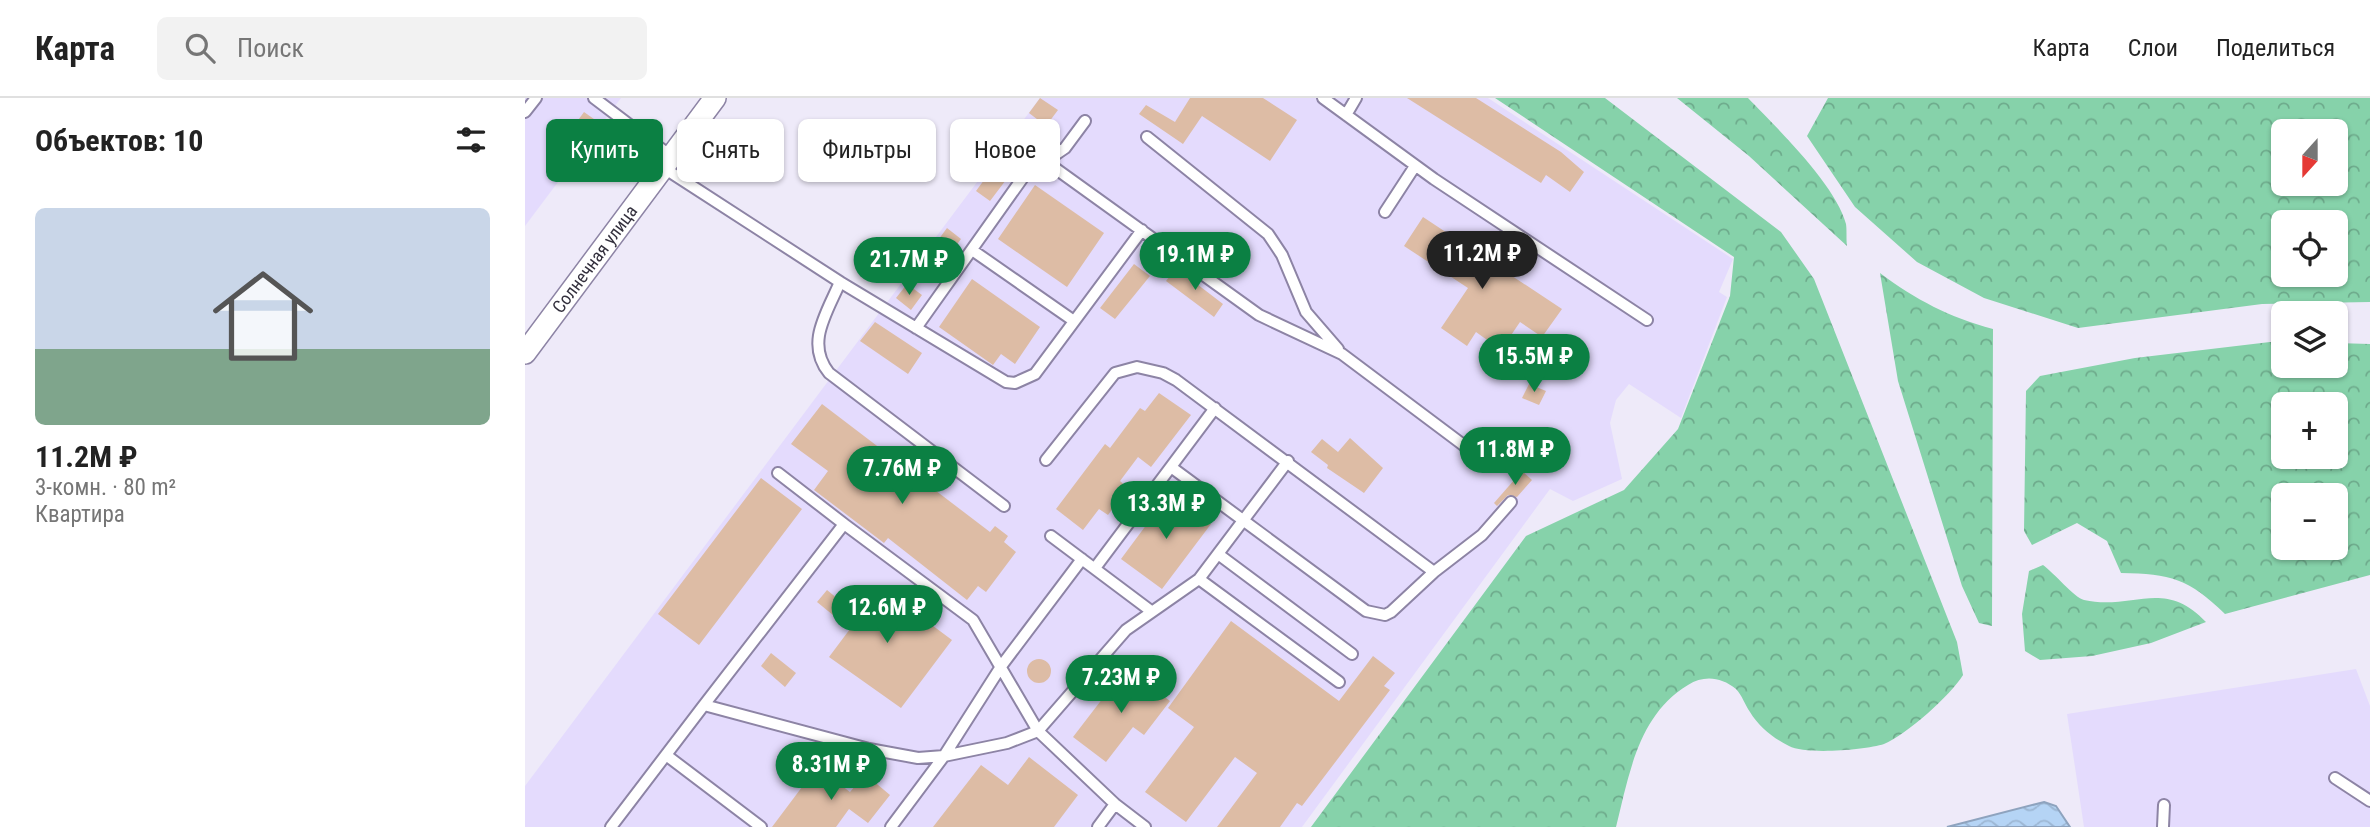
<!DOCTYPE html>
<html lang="ru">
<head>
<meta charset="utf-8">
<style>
  :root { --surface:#fff; --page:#f2f2f2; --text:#222; --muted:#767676; --line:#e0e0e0; --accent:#0b8043 }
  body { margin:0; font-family:"Roboto Condensed",sans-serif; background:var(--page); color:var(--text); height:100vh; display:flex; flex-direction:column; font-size:26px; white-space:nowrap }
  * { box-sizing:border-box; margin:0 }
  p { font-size:23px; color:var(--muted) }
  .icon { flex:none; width:38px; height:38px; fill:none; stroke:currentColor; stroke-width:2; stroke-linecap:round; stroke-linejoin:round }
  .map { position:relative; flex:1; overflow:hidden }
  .sheet { display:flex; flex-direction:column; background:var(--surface); width:525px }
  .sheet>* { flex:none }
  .top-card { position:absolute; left:21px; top:21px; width:665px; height:63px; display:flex; gap:14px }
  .needle { width:46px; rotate:201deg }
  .buttons { position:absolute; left:1746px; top:21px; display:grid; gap:14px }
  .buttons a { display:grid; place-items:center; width:77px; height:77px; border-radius:10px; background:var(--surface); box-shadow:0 2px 5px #0004; font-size:35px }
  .price { position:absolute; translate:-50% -60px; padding:0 16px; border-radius:24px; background:var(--accent); color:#fff; font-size:23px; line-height:46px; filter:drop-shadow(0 2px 4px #0008) }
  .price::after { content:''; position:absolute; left:50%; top:42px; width:21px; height:16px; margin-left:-10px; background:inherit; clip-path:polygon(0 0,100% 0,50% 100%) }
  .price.selected { background:#222; color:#fff }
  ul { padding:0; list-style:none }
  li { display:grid; align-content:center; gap:14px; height:371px; padding:0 35px }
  li span { display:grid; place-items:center; height:217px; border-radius:10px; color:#555 }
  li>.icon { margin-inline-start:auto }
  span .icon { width:126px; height:126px; fill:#fffc; stroke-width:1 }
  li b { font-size:30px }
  h2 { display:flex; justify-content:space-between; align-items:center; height:84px; padding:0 35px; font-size:30px }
  .chip { padding:0 24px; border-radius:10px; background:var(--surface); box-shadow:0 2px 5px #0004; font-size:24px; line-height:63px }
  .chip.selected { background:var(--accent); color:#fff }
  header { display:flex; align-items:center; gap:42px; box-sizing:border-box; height:98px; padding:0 35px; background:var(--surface); border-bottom:2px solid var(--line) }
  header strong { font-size:33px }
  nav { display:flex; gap:38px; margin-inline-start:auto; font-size:24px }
  .search { width:490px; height:63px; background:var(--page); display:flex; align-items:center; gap:18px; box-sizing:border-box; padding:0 24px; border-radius:10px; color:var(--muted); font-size:26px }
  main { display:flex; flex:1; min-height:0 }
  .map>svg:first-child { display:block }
  .built { fill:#e4dbfd }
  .forest { fill:url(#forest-crowns); fill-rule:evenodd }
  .water { fill:url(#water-waves); stroke:#8ea3be; stroke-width:2 }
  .building { fill:#ddbca5 }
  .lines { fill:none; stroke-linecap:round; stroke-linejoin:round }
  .lane-casing { stroke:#8d84a5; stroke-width:14 }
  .street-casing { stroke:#8d84a5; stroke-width:24 }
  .lane { stroke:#fff; stroke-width:10 }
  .street { stroke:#fff; stroke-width:21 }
  .labels { text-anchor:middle; stroke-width:5; stroke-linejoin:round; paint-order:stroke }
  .street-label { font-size:18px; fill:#33303d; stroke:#fff }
</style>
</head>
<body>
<header>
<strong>Карта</strong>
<div class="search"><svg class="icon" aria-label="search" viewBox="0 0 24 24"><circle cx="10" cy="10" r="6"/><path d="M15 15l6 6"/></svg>Поиск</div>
<nav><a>Карта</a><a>Слои</a><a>Поделиться</a></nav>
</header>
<main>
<section class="sheet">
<h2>Объектов: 10<svg class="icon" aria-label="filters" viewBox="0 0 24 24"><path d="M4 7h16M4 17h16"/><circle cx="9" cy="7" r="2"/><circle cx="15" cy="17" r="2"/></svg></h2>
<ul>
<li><span style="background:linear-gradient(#c9d6e8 65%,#7fa58c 0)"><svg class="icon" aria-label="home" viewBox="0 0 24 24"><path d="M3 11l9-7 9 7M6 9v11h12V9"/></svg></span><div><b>11.2M ₽</b><p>3-комн. · 80 m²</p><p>Квартира</p></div></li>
</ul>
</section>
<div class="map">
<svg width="1845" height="729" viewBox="0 0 1845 729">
  <defs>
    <pattern id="forest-crowns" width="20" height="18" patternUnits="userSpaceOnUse" patternTransform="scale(1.75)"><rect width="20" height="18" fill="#86d2aa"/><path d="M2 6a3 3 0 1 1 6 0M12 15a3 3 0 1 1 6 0" fill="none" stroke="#6eab8c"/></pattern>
    <pattern id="water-waves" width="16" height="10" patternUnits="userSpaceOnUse" patternTransform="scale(1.75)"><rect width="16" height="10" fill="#b5d4f5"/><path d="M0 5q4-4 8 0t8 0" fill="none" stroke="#9cb6d3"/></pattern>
  </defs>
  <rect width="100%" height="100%" fill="#eeeaf9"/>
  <path class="built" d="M 0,0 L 96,0 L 0,128 Z
    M 515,0 L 963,0 L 1208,161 L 1194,194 L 1202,199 L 1156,320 L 1104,286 L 1091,302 L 1085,325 L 1097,381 L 1048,403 L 1025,391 L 777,729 L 0,729 L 0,688 Z
    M 1831,571 L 1845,608 L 1845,729 L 1559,729 L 1542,616 Z"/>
  <path class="forest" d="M 970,0 L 1080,0 L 1256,134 L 1289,181 L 1432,544 L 1438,577 C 1426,597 1381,637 1359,646 C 1341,652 1280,657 1264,648 C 1248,640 1234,629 1225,614 C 1220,607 1217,597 1211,591 C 1196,579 1179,577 1163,587 C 1113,617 1104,677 1091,729 L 786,729 L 1001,438 L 1099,392 L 1153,331 L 1205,198 L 1209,159 Z
    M 1152,0 L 1223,0 C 1251,29 1311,87 1321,126 C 1322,132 1321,141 1322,148 L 1224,58 Z
    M 1303,0 L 1845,0 L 1845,204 L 1737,206 L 1553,230 L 1459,200 L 1392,164 L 1330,109 L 1282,38 ZM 1811,33 L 1811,86 L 1759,86 L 1759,33 ZM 1811,124 L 1811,177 L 1759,177 L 1759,124 Z
    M 1355,175 C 1391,202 1424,219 1468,231 L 1467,528 L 1454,525 L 1437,488 L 1373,283 Z
    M 1745,244 L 1759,244 L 1759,268 L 1811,268 L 1811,245 L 1845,246 L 1845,477 L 1700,516 C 1663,480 1646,476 1596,475 L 1582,443 L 1552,425 L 1507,447 L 1499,433 L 1501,293 L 1515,278 L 1610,260 ZM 1811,306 L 1811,359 L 1759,359 L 1759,306 ZM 1811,397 L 1811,450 L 1759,450 L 1759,397 Z
    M 1518,467 C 1528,474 1550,500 1559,502 C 1607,513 1639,479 1681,524 L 1626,545 L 1567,558 L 1515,562 L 1500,553 L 1497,516 L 1504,473 Z"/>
  <path class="water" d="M 1519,704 L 1531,708 L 1545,729 L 1422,729 Z"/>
  <path class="building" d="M 515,0 L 533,12 L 521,28 L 504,15 Z
    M 665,0 L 738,0 L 772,22 L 745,63 L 677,18 L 658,46 L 614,16 L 621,7 L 650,24 Z
    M 882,0 L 951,0 L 1036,54 L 1059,74 L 1045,94 L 1021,77 L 1016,85 Z
    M 59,14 L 76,26 L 54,57 L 37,44 Z
    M 473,63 L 487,74 L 465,103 L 451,93 Z
    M 510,87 L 579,135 L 542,189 L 473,141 Z
    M 898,119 L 1037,211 L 1017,239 L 995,224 L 976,252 L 951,234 L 942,248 L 916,230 L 943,190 L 879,148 Z
    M 422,130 L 436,141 L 413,172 L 399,161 Z
    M 609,166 L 625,178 L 590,221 L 575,210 Z
    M 651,170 L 698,206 L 689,219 L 641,183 Z
    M 447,181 L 515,229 L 490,266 L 476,256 L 468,267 L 414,229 Z
    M 382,186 L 397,197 L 386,212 L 371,200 Z
    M 350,224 L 397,255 L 383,276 L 335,243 Z
    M 1004,286 L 1021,293 L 1014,307 L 997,300 Z
    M 634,295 L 666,317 L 626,369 L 613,359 L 595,383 L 603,390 L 583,417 L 574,411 L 558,432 L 531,411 L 580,346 L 585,350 L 615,310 L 620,313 Z
    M 297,306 L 465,434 L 470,428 L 483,438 L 479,444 L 491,454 L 461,494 L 453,488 L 442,502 L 363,440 L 359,445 L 289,392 L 303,373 L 266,346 Z
    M 825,340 L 858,370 L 839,395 L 802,370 L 803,367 L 786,354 L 797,341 L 813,354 Z
    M 997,373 L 1007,382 L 992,399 L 983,397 L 972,408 L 969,405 Z
    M 236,380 L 277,411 L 174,547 L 133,516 Z
    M 645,395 L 686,426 L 637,491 L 596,461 Z
    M 357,490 L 427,542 L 376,610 L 304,559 L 325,531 L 292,504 L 302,492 L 335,519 Z
    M 706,523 L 814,603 L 848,558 L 870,575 L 859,588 L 865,592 L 777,708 L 772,705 L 755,729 L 692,729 L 732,675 L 710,659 L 661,724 L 620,694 L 669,629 L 643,610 Z
    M 246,555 L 271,575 L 260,589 L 236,568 Z
    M502 573a12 12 0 1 1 24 0a12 12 0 1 1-24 0Z
    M 601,570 L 645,603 L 619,637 L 608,629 L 581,664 L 548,639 Z
    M 504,659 L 553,697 L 529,729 L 408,729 L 456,667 L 483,687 Z
    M 292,669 L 325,694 L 340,676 L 365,697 L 343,725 L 324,711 L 311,729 L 247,729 Z"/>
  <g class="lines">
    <g class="lane-casing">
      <path id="lane" d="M 69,0 L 147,59
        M 798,0 L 909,81 L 1122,222
        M 0,14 L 11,0
        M 821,17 L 831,0
        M 622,39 L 743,136 L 757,157 L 781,214 L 813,251
        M 520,63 L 734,217 L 817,256 L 949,355
        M 139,70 L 315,184 C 302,215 280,245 304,275 L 479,408
        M 860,114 L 890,68
        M 447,152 L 549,223
        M 315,184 L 481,284 L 490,285 L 510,276 L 617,132
        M 391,230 L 499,78 L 540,50 L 560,23
        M 521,362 L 590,275 L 612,269 L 638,275 L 651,282 L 909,474
        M 646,369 L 841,513 L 860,517 L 866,514 L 909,474 L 957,437 L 986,404
        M 253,375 L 319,426
        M 526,438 L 626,513
        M 693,456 L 827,556
        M 570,470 L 690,310
        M 674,481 L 763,363
        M 179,607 L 319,426 L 448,522 L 513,633 L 590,706 L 620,729
        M 141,657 L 236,729
        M 1810,680 L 1845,703
        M 86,729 L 179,607 L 344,651 L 393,660 L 419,658 L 482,645 L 513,633 L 601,532 L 674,481 L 814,584
        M 366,729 L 419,658 L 477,567 L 557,461
        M 573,729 L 590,706
        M 1638,729 L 1639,707"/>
    </g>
    <g class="street-casing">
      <g id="street">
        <path id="s1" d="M 0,255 L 190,0"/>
      </g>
    </g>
    <use href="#lane" class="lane"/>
    <use href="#street" class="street"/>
  </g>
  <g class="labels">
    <g class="street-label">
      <text dy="6" stroke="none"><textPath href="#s1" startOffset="117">Солнечная улица</textPath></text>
    </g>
  </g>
</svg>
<div class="buttons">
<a><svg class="needle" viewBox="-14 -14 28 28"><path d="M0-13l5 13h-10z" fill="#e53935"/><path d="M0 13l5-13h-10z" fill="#767676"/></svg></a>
<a><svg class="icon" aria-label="locate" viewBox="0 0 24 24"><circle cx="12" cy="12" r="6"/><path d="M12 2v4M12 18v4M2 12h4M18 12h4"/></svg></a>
<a><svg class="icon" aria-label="layers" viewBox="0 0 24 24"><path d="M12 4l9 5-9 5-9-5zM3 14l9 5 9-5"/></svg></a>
<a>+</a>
<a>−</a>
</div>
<b class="price selected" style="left:957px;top:193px">11.2M ₽</b>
<b class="price" style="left:670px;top:194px">19.1M ₽</b>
<b class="price" style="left:384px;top:199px">21.7M ₽</b>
<b class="price" style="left:1009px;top:296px">15.5M ₽</b>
<b class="price" style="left:990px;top:389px">11.8M ₽</b>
<b class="price" style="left:377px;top:408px">7.76M ₽</b>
<b class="price" style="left:641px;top:443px">13.3M ₽</b>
<b class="price" style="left:362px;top:547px">12.6M ₽</b>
<b class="price" style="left:596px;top:617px">7.23M ₽</b>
<b class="price" style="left:306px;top:704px">8.31M ₽</b>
<div class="top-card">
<a class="chip selected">Купить</a>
<a class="chip">Снять</a>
<a class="chip">Фильтры</a>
<a class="chip">Новое</a>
</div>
</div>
</main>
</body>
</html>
